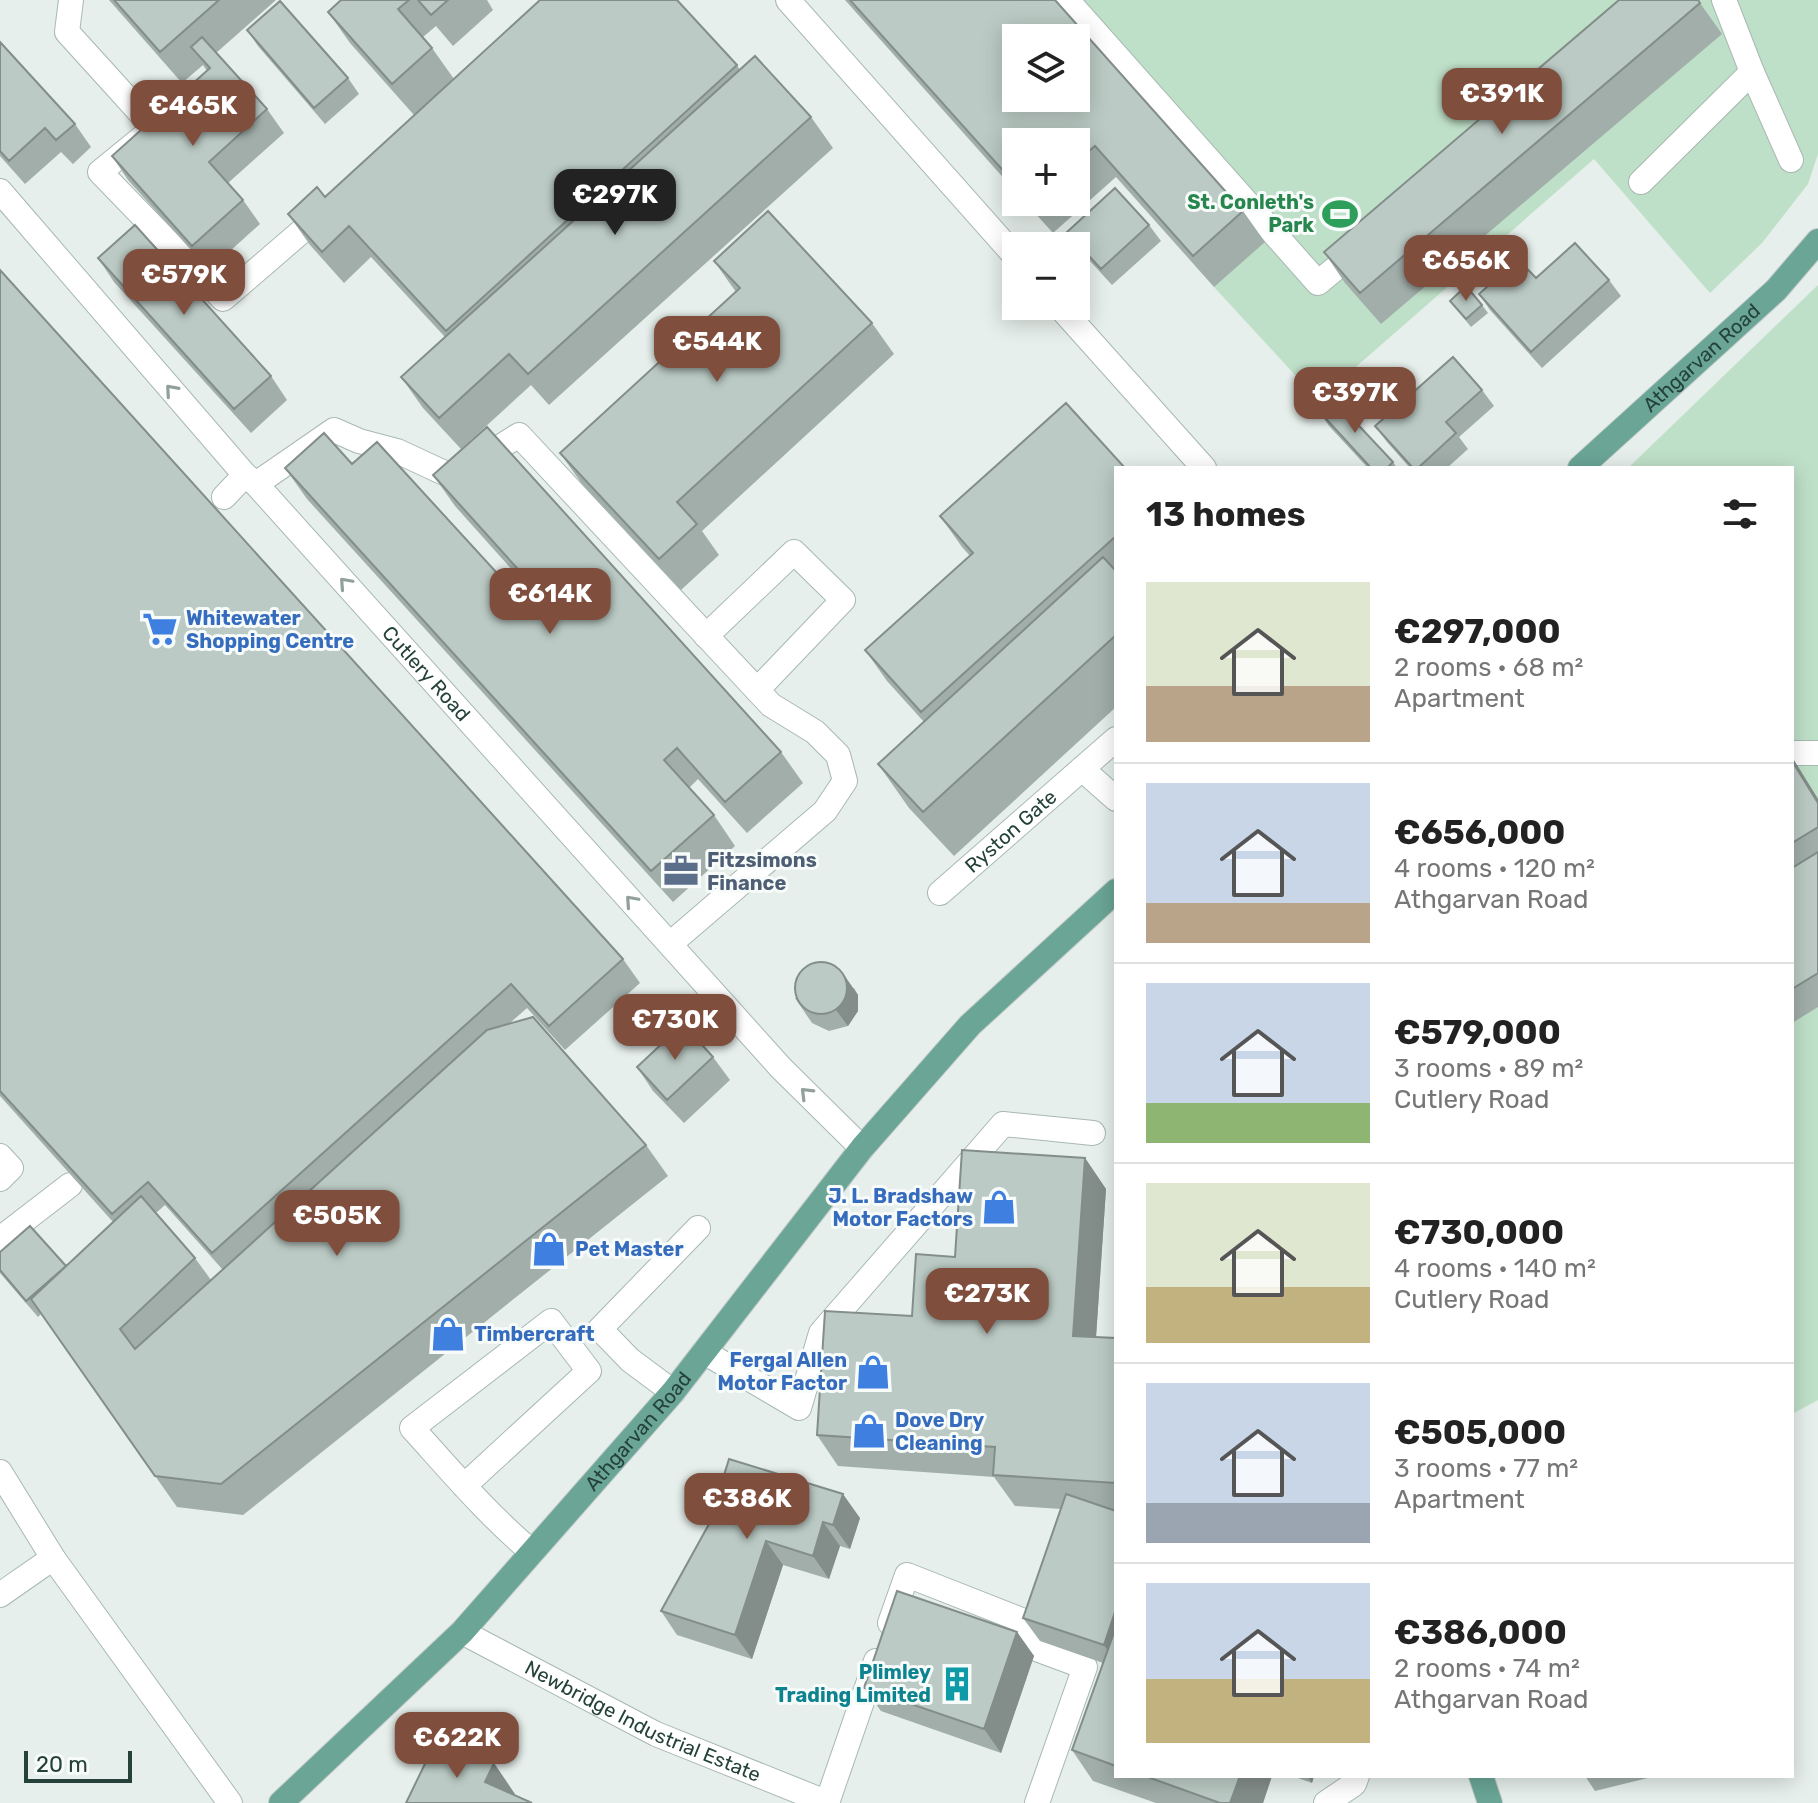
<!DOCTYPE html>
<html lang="en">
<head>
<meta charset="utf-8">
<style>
  :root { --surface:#fff; --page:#f6f6f6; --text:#222; --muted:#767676; --line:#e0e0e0; --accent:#804e3d }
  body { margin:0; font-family:Rubik,sans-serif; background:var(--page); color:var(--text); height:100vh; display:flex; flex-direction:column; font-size:30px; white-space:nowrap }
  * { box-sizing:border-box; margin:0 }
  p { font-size:26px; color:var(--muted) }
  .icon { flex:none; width:44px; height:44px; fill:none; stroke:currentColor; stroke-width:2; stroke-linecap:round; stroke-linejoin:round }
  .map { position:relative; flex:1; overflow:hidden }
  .drawer { position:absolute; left:1114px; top:466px; width:680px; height:1312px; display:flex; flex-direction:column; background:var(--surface); border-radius:0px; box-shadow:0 4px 20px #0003 }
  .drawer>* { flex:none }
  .fabs { position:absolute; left:1002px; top:24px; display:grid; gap:16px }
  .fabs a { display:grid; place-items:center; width:88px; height:88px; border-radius:0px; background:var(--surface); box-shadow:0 4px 20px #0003; font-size:40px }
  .scale { position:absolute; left:24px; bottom:20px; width:108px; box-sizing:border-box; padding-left:8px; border:4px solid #24423a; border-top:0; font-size:22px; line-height:28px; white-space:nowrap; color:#24423a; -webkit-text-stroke:6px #f7fbf9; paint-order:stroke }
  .price { position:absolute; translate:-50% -68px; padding:0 18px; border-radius:16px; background:var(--accent); color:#fff; font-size:26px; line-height:52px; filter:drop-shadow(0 2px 4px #0008) }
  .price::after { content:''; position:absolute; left:50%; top:48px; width:24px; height:18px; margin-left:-12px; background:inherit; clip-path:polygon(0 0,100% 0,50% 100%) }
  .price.selected { background:#222; color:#fff }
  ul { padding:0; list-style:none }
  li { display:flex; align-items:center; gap:24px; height:200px; padding:0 32px }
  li+li { border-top:2px solid var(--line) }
  li span { display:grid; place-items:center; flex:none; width:224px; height:160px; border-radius:0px; color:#555 }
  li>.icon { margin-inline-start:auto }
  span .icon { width:96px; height:96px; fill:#fffc; stroke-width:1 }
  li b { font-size:34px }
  h2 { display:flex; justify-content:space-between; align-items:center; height:96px; padding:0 32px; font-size:34px }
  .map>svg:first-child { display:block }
  .green { fill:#bfe0c8 }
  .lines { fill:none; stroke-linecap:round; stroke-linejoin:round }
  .minor-casing { stroke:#a8b8b2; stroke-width:26 }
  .major-casing { stroke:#c2cac8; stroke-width:26 }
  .minor { stroke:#fff; stroke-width:24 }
  .major { stroke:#6aa596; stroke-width:24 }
  .wall { fill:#a1aea9; fill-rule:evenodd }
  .shaded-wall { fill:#838d89 }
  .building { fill:#bbcac4; stroke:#838d89; stroke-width:2; fill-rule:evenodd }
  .oneway { stroke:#92a09c }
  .labels { text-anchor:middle; stroke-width:6; stroke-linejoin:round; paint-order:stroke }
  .leisure-label { font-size:20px; font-weight:bold; fill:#27864d; stroke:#f7fbf9; text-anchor:end }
  .street-label { font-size:20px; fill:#24423a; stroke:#f7fbf9 }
  .shop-label { font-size:20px; font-weight:bold; fill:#366cbe; stroke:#f7fbf9; text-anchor:start }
  .service-label { font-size:20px; font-weight:bold; fill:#4e5e75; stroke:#f7fbf9; text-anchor:start }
  .culture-label { font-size:20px; font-weight:bold; fill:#0d838f; stroke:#f7fbf9; text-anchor:end }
</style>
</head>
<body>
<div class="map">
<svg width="1818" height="1803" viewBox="0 0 1818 1803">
  <rect width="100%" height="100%" fill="#e6efeb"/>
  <path class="green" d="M 960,0 L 1818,0 L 1818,154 L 1808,184 L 1762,243 L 1710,293 L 1594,159 L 1318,400 L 1214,287 L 1076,98 L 1076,38 L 1016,38 Z
    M 1818,285 L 1818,1400 L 1792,1414 L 1792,468 L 1628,468 Z"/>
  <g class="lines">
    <g class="minor-casing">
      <g id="minor">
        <path d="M 71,0 L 67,32 L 154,128 L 100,172 L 223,299 L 324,212"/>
        <path d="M 788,0 L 1016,257"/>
        <path d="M 1067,0 L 1318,283 L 1360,248"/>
        <path d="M 1752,72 L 1791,160"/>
        <path d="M 1641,182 L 1752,72 L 1724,0"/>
        <path id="s1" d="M 0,191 L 245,475 L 256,484 L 781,1068 L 862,1148"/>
        <path d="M 1059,306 L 1204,468"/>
        <path d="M 256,484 L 334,430 L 359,441 L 397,451 L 453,477 L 519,435 L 771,705 L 815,732 L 838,755 L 845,781 L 825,811 L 670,944"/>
        <path d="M 224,497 L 245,475"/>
        <path d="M 706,636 L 794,552 L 843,600 L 757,690"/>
        <path d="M 1792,753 L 1818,753"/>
        <path d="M 1082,769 L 1116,799"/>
        <path id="s2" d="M 940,893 L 1116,739"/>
        <path d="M 0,1156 L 11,1168 L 0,1179"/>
        <path d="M 0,1239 L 70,1185"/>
        <path d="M 704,1352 L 799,1408 L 821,1333 L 1003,1124 L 1093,1133"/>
        <path d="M 673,1392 L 630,1360 L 600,1329 L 698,1228"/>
        <path d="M 0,1472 L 53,1558 L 230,1803"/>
        <path d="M 464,1486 L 589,1371 L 551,1321 L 412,1428 C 451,1471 488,1515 532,1552"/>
        <path d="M 0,1595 L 53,1558"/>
        <path d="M 890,1623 L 907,1575 L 1029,1623 L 1023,1644 L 1085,1667 L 1037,1803"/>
        <path id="s3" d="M 462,1632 L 656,1734 L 828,1803"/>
        <path d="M 827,1803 L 876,1661"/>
        <path d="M 1326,1803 L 1354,1784 L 1357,1776"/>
      </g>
    </g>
    <g class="major-casing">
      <g id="major">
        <path id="s4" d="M 1580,468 L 1776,290 L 1818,241"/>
        <path d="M 1481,1776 L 1490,1803"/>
        <path id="s5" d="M 281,1803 L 462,1632 L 673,1392 L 862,1148 L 970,1025 L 1116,891"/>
      </g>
    </g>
    <use href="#minor" class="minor"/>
    <use href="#major" class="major"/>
  </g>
  <path class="wall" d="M 109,0 L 276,0 L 216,53 L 267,109 L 284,133 L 228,183 L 243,200 L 260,224 L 209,270 L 128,180 L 112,156 L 207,71 L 203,65 L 182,83 Z
    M 341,0 L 487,0 L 493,10 L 453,46 L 436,26 L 423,37 L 432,48 L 454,79 L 737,65 L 740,70 L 811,117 L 833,148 L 549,405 L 531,385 L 461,449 L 423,408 L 401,377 L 445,337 L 371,257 L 344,283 L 310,245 L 288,214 L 325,197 L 451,82 L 414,115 L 350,43 L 328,12 Z
    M 845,0 L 1055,0 L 1243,211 L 1265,242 L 1214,287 L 1116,177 L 1053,233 L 1025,202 L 1076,202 L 1076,142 L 1016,142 L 1016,192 Z
    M 1700,3 L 1722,34 L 1381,324 L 1345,283 L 1324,252 Z
    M 247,30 L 348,78 L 359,94 L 325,124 L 258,46 Z
    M 0,42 L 75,124 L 91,147 L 73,164 L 61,152 L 25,184 L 0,156 Z
    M 1149,225 L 1161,241 L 1112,285 L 1078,248 L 1067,232 Z
    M 98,258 L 271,376 L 287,400 L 251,433 L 114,282 Z
    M 714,261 L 872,323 L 894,354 L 702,531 L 719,555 L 681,590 L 582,484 L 560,453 L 736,292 Z
    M 0,270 L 623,959 L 640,983 L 565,1050 L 527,1008 L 510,1023 L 646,1145 L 668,1176 L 243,1515 L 177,1507 L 41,1314 L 38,1317 L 0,1273 L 0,1252 L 66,1266 L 113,1222 L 0,1096 ZM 165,1205 L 223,1270 L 211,1280 L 195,1258 L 156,1213 Z
    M 1536,278 L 1609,280 L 1621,296 L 1542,368 L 1490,310 L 1479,294 Z
    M 1450,301 L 1482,305 L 1488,313 L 1471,327 Z
    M 1482,390 L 1494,406 L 1459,437 L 1468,449 L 1447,468 L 1410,468 L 1387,442 L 1375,426 Z
    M 1318,410 L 1393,462 L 1397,468 L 1368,468 L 1329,426 Z
    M 352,464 L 539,619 L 549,611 L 455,506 L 433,475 L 781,752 L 803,783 L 747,833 L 698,779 L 689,788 L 714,815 L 735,846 L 673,902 L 307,499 L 285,468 Z
    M 1116,468 L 1116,707 L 954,856 L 909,808 L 878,764 L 924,722 L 887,681 L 865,650 L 970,556 L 962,547 L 940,516 Z
    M 1792,757 L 1818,799 L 1818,1007 L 1792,1023 Z
    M 854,988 L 858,995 L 858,1011 L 848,1026 L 829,1031 L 812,1023 L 795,998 Z
    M 713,1057 L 730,1080 L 684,1123 L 653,1091 L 637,1067 Z
    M 1085,1158 L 1106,1189 L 1096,1337 L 1116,1338 L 1116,1776 L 1272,1776 L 1263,1803 L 1156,1803 L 1093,1781 L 1072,1750 L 1103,1663 L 1040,1641 L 1023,1618 L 1061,1509 L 1015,1506 L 994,1477 L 838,1466 L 817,1435 L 912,1316 L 955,1257 Z
    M 860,1518 L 850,1549 L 840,1546 L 829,1579 L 783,1565 L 752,1659 L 677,1635 L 661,1611 L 709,1524 Z
    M 1017,1632 L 1034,1656 L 1001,1753 L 881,1711 L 864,1688 Z
    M 1292,1776 L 1314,1776 L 1312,1783 Z
    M 1585,1776 L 1656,1776 L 1595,1791 Z"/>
  <path class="shaded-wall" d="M 1792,757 L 1818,799 L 1818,803 L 1792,761 Z
    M 842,972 L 858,995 L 858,1011 L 848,1026 L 836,1010 Z
    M 1085,1158 L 1106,1189 L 1094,1367 L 1073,1336 Z
    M 843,1494 L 860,1518 L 850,1549 L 833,1525 Z
    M 823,1522 L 840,1546 L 829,1579 L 813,1556 Z
    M 766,1541 L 783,1565 L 752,1659 L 735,1635 Z
    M 1116,1609 L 1116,1663 L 1104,1645 Z
    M 1017,1632 L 1034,1656 L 1001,1753 L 984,1729 Z
    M 494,1763 L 515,1794 L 511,1803 L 485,1782 Z
    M 1240,1776 L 1272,1776 L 1263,1803 L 1230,1803 Z
    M 1307,1776 L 1314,1776 L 1312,1783 Z"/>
  <path class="building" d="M 114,0 L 219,0 L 160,52 Z
    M 341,0 L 409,0 L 398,9 L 432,48 L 392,84 L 328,12 Z
    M 418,0 L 448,0 L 431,15 Z
    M 540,0 L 677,0 L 737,65 L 446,331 L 349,226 L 322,252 L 288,214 L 317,187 L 325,197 Z
    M 850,0 L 1055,0 L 1243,211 L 1193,256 L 1095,146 L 1076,162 L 1076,142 L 1016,142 L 1016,185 ZM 1016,38 L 1076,38 L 1076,98 L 1016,98 Z
    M 1619,0 L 1698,0 L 1700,3 L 1360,293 L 1324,252 Z
    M 280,1 L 348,78 L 314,108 L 247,30 Z
    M 202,37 L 267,109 L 209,162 L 243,200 L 192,246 L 112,156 L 210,68 L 191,47 Z
    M 0,42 L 75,124 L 56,140 L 45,128 L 9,161 L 0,151 Z
    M 755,56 L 811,117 L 528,374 L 509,354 L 439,418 L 401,377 Z
    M 1115,188 L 1149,225 L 1101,269 L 1067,232 Z
    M 768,211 L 872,323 L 677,502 L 697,524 L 659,559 L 560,453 L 740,288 L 714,261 Z
    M 135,225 L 271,376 L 234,409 L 98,258 Z
    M 1575,243 L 1609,280 L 1531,352 L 1479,294 L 1518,259 L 1536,278 Z
    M 0,270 L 623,959 L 549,1026 L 511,984 L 212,1253 L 148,1182 L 112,1214 L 0,1091 Z
    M 1466,286 L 1482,305 L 1466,319 L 1450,301 Z
    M 1453,357 L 1482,390 L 1446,422 L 1456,433 L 1418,468 L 1413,468 L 1375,426 Z
    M 1332,397 L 1393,462 L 1387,468 L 1371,468 L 1318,410 Z
    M 1066,403 L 1125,468 L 1116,468 L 1116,536 L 921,712 L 865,650 L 973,553 L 940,516 Z
    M 487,427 L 781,752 L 725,802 L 677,748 L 664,760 L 714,815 L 651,871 L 285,468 L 324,433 L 352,464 L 377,442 L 539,619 L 553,608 L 433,475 Z
    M 1103,557 L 1116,571 L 1116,635 L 923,812 L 878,764 Z
    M 1792,761 L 1818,803 L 1818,827 L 1792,843 Z
    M 1818,852 L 1818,973 L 1792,989 L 1792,868 Z
    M795 988a26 26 0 1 1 52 0a26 26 0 1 1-52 0Z
    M 533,1017 L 646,1145 L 221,1484 L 155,1476 L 31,1299 L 141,1196 L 195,1258 L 120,1329 L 135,1349 L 487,1030 Z
    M 683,1024 L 713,1057 L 667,1100 L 637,1067 Z
    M 962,1150 L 1085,1158 L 1073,1336 L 1116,1338 L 1116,1483 L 993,1475 L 995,1447 L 817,1435 L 825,1311 L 912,1316 L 916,1254 L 955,1257 Z
    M 30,1226 L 66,1266 L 26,1301 L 0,1270 L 0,1252 Z
    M 729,1459 L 843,1494 L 833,1525 L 823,1522 L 813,1556 L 766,1541 L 735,1635 L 661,1611 L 709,1524 Z
    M 1066,1494 L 1116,1511 L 1116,1609 L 1104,1645 L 1023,1618 Z
    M 897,1591 L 1017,1632 L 984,1729 L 864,1688 Z
    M 1116,1627 L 1116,1766 L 1072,1750 Z
    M 436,1741 L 494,1763 L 485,1782 L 532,1803 L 406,1803 Z
    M 1145,1776 L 1240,1776 L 1230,1803 L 1220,1803 Z"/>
  <defs><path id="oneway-chevron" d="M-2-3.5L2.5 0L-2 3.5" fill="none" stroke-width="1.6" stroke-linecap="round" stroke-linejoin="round" transform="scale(2)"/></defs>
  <g class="oneway">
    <use href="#oneway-chevron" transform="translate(171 390) rotate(-131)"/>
    <use href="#oneway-chevron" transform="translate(345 583) rotate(-132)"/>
    <use href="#oneway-chevron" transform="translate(631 901) rotate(-132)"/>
    <use href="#oneway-chevron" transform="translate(806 1093) rotate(-135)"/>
  </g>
  <defs>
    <g id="stadium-bare" transform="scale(2.76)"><path d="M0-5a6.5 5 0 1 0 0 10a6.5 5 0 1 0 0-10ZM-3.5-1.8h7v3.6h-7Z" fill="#2e9e5b" stroke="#f7fbf9" stroke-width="2.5" paint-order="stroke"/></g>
    <g id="supermarket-bare" transform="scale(2.76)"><path d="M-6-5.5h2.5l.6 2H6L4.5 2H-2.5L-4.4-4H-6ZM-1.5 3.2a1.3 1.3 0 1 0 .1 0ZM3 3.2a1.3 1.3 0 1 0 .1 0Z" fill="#3f7fe0" stroke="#f7fbf9" stroke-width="2.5" paint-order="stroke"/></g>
    <g id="office-bare" transform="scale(2.76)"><path d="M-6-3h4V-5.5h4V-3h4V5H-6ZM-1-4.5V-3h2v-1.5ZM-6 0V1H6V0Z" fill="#5c6f8a" stroke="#f7fbf9" stroke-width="2.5" paint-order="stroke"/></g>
    <g id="shop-bare" transform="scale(2.76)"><path d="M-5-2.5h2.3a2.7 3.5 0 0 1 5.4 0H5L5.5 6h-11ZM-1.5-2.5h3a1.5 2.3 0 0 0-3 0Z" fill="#3f7fe0" stroke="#f7fbf9" stroke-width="2.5" paint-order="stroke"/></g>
    <g id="building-bare" transform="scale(2.76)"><path d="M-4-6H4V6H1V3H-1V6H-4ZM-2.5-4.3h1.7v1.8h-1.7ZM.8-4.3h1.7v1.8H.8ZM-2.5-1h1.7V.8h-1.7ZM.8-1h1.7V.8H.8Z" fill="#0f9aa8" stroke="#f7fbf9" stroke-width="2.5" paint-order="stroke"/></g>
  </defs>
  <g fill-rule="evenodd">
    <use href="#stadium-bare" x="1340" y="214"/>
    <use href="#supermarket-bare" x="160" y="629"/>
    <use href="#office-bare" x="681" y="871"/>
    <use href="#shop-bare" x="999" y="1207"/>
    <use href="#shop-bare" x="549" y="1249"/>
    <use href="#shop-bare" x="448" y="1334"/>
    <use href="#shop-bare" x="873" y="1372"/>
    <use href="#shop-bare" x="869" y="1431"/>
    <use href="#building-bare" x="957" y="1684"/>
  </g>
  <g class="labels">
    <g class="leisure-label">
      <text x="1314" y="209">St. Conleth's<tspan x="1314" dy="23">Park</tspan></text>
    </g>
    <g class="street-label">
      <text dy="7" stroke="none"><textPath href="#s4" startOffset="164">Athgarvan Road</textPath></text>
      <text dy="7" stroke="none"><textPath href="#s1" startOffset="644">Cutlery Road</textPath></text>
      <text dy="7" stroke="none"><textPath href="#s2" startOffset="94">Ryston Gate</textPath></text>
      <text dy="7" stroke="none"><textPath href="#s5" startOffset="516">Athgarvan Road</textPath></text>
      <text dy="7" stroke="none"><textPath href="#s3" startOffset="202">Newbridge Industrial Estate</textPath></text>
    </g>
    <g class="shop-label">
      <text x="186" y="625">Whitewater<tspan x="186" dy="23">Shopping Centre</tspan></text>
      <text x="973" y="1203" text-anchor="end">J. L. Bradshaw<tspan x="973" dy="23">Motor Factors</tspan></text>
      <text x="575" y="1256">Pet Master</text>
      <text x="474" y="1341">Timbercraft</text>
      <text x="847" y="1367" text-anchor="end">Fergal Allen<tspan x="847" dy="23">Motor Factor</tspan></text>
      <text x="895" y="1427">Dove Dry<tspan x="895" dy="23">Cleaning</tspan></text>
    </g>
    <g class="service-label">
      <text x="707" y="867">Fitzsimons<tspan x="707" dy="23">Finance</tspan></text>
    </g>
    <g class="culture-label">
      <text x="931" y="1679">Plimley<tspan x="931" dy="23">Trading Limited</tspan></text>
    </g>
  </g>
</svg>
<div class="fabs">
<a><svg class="icon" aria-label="layers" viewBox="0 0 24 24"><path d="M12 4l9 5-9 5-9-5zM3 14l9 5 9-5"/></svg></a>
<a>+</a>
<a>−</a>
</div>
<div class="scale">20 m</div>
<b class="price" style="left:1502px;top:136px">€391K</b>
<b class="price" style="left:193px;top:148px">€465K</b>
<b class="price selected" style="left:615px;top:237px">€297K</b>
<b class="price" style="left:1466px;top:303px">€656K</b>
<b class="price" style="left:184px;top:317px">€579K</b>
<b class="price" style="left:717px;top:384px">€544K</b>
<b class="price" style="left:1355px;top:435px">€397K</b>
<b class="price" style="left:550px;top:636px">€614K</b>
<b class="price" style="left:675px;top:1062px">€730K</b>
<b class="price" style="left:337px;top:1258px">€505K</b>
<b class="price" style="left:987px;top:1336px">€273K</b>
<b class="price" style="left:747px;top:1541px">€386K</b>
<b class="price" style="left:457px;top:1780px">€622K</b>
<section class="drawer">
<h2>13 homes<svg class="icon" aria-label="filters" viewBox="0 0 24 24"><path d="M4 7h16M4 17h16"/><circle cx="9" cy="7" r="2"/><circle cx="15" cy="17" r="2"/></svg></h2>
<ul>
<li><span style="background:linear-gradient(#dfe7d0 65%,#b9a48a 0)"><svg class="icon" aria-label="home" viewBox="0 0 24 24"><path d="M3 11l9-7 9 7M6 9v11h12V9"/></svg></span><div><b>€297,000</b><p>2 rooms · 68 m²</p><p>Apartment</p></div></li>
<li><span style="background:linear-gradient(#c9d6e8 75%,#b9a48a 0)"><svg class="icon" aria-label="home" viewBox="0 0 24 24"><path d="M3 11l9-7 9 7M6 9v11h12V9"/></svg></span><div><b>€656,000</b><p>4 rooms · 120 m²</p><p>Athgarvan Road</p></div></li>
<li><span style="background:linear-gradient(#c9d6e8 75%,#8fb573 0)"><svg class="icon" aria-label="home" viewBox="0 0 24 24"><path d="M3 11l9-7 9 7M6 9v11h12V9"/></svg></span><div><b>€579,000</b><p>3 rooms · 89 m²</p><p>Cutlery Road</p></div></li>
<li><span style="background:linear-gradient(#dfe7d0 65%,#c2b280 0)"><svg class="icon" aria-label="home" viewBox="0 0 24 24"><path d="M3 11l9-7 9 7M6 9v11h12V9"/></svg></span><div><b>€730,000</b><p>4 rooms · 140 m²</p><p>Cutlery Road</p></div></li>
<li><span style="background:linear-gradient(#c9d6e8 75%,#9aa5b1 0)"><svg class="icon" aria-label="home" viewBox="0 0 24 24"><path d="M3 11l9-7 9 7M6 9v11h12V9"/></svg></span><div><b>€505,000</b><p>3 rooms · 77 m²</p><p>Apartment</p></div></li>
<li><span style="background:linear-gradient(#c9d6e8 60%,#c2b280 0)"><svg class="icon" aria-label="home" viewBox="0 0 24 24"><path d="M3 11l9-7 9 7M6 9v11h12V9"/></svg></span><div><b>€386,000</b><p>2 rooms · 74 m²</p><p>Athgarvan Road</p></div></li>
</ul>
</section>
</div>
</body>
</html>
